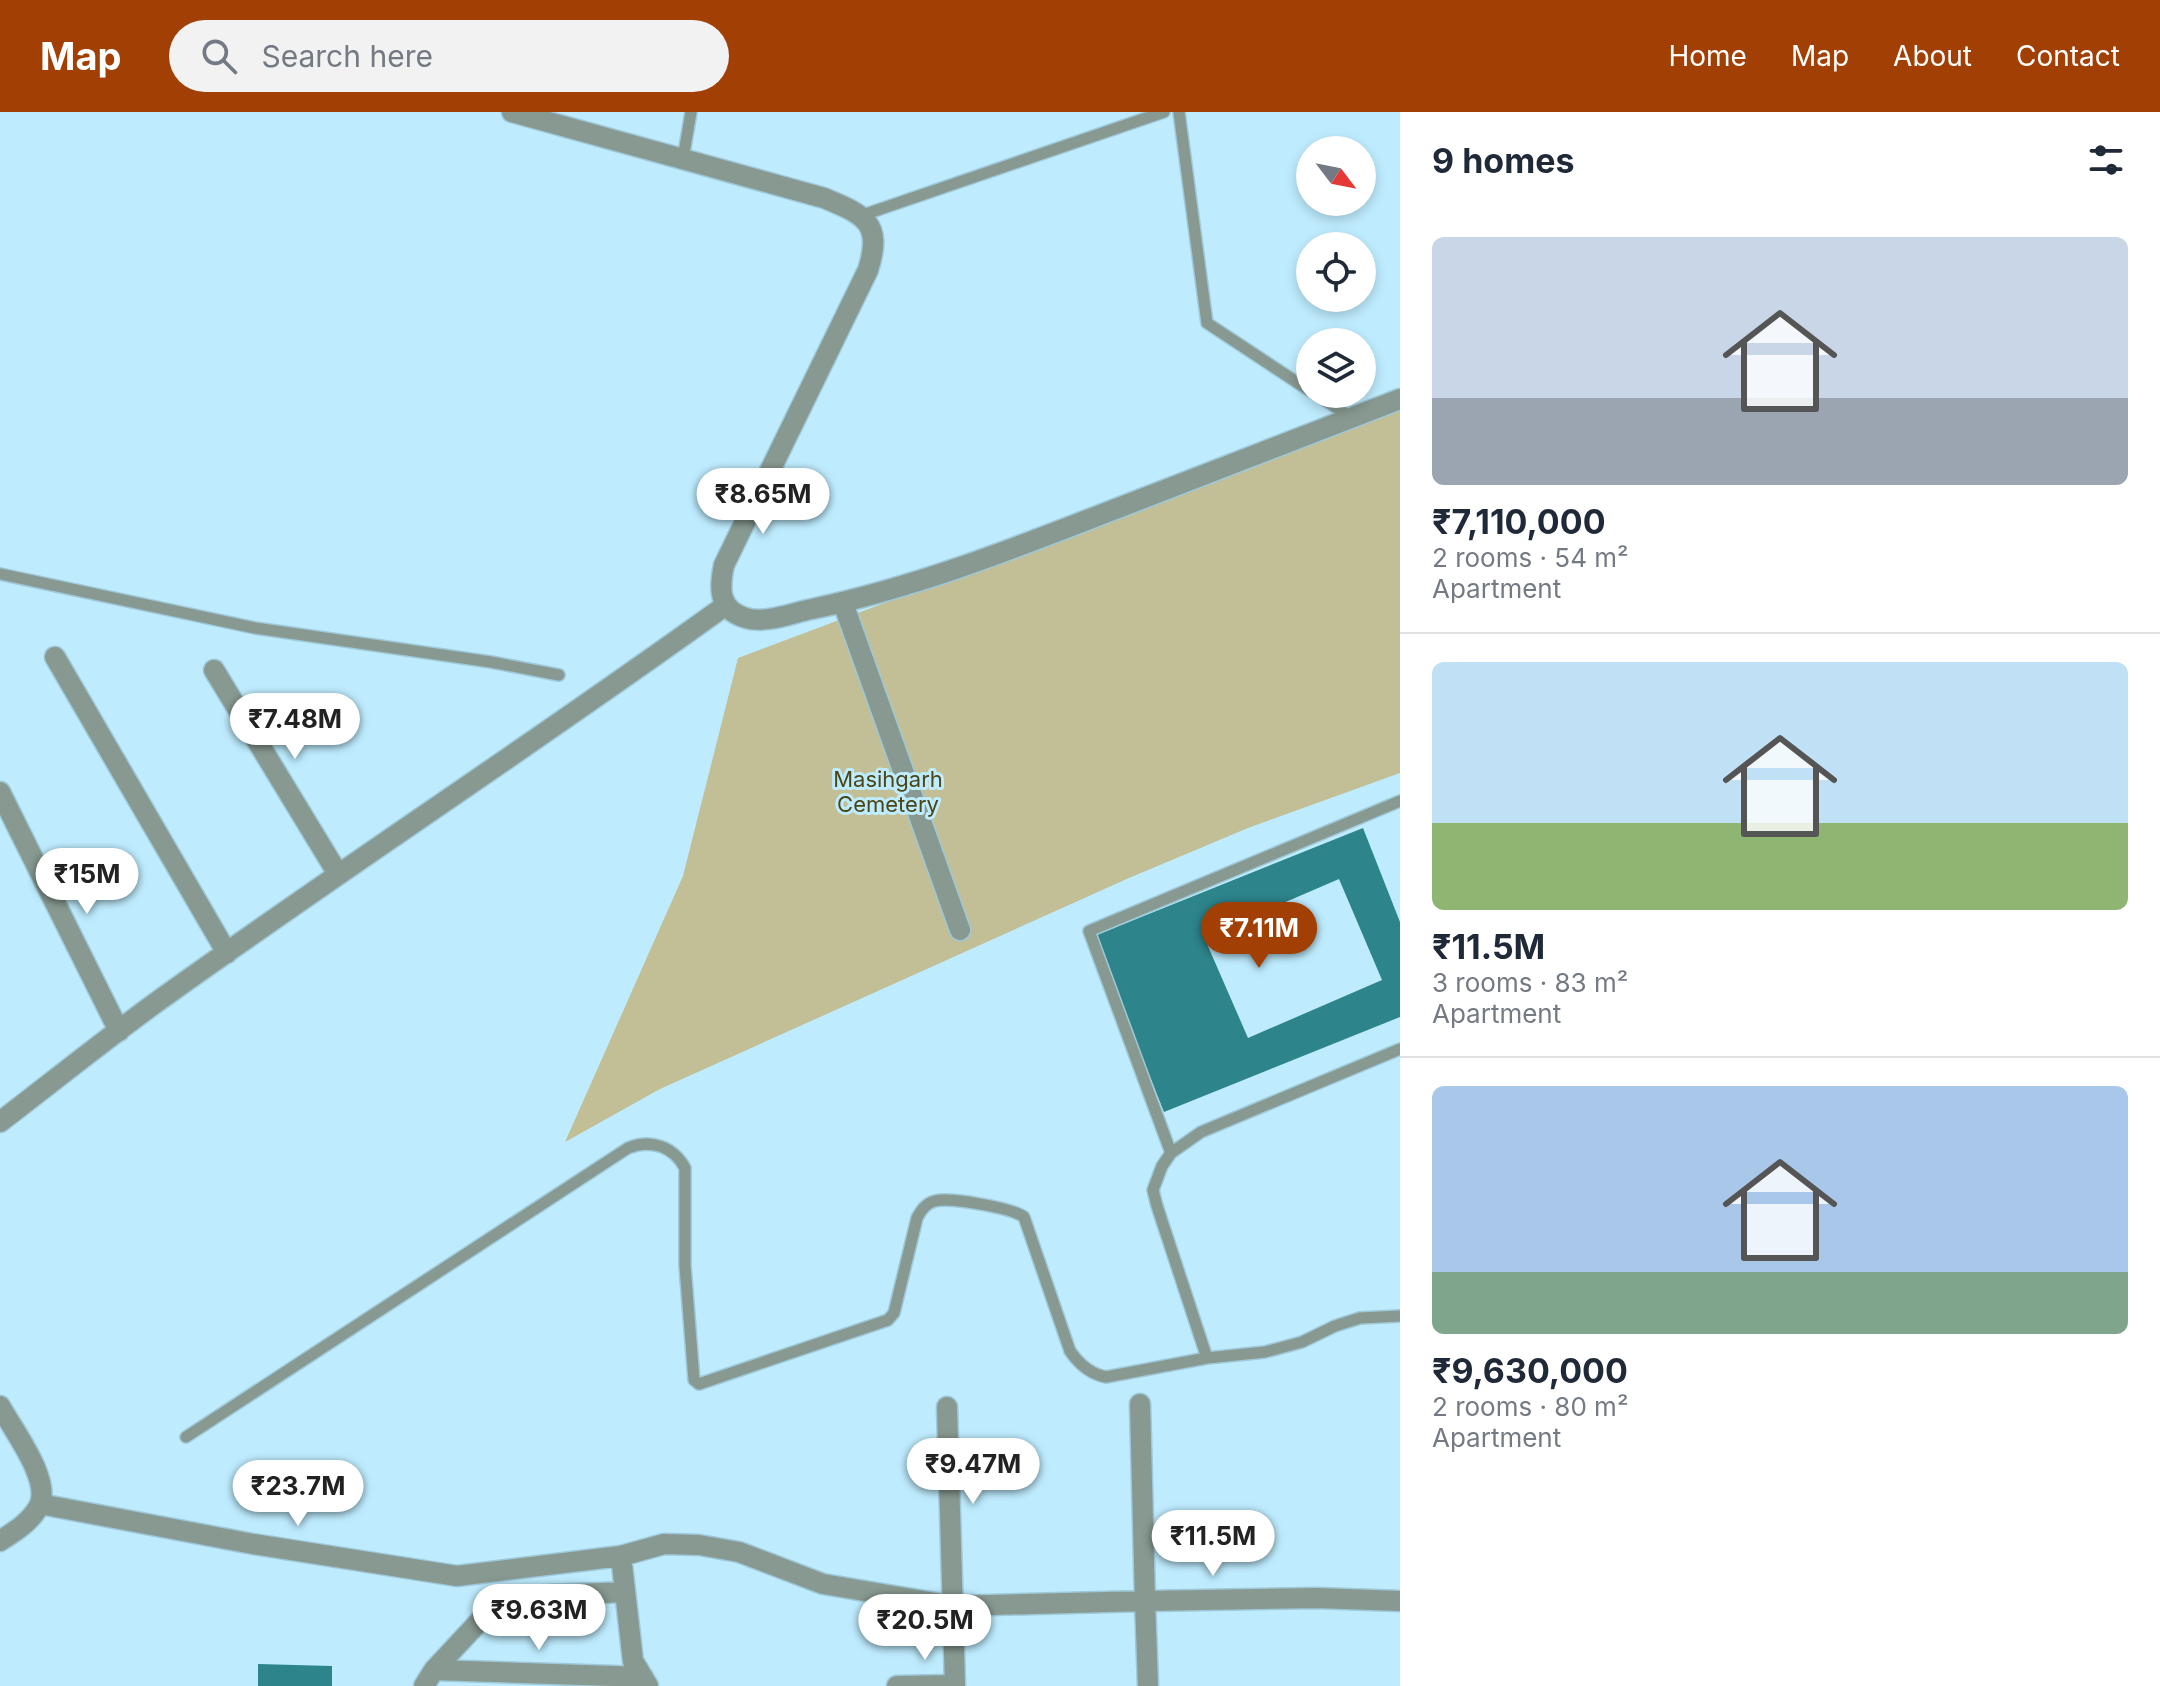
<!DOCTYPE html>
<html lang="en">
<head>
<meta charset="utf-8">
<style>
  :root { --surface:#fff; --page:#f2f2f3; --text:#1f2937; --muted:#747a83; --line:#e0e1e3; --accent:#a23f04 }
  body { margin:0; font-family:Inter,sans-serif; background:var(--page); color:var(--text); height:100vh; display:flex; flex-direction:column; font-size:30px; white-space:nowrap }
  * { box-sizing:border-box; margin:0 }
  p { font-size:26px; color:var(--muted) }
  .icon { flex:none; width:44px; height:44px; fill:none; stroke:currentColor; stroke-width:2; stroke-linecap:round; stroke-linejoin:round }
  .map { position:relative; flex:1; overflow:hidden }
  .details { display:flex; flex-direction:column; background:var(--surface); width:760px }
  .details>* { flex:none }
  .needle { width:52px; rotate:122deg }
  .controls { position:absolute; left:1296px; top:24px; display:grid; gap:16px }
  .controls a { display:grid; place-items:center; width:80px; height:80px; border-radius:50%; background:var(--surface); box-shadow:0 4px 12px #0003; font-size:40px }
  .price { position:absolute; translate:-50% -68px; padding:0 18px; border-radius:28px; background:#fff; color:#222; font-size:26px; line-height:52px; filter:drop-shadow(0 2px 4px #0008) }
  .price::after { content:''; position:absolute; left:50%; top:48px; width:24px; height:18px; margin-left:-12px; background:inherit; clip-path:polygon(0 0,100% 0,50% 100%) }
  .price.selected { background:var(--accent); color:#fff }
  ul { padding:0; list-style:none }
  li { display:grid; align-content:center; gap:16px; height:424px; padding:0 32px }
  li+li { border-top:2px solid var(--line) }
  li span { display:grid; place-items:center; height:248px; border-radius:12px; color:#555 }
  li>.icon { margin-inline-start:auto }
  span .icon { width:144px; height:144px; fill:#fffc; stroke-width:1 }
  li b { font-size:34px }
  h2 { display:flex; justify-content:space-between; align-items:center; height:96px; padding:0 32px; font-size:34px }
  header { display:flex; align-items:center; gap:48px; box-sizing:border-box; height:112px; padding:0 40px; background:var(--accent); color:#fff }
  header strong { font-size:38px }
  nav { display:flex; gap:44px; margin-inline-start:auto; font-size:28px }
  .search { width:560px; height:72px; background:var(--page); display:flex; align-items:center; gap:20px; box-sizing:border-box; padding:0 28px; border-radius:44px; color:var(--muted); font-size:30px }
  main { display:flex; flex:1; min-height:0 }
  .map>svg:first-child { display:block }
  .green { fill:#c2be95 }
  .building { fill:#2d848b; fill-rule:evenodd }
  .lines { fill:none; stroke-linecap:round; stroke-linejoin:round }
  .service-casing { stroke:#9fc8d8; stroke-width:14 }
  .minor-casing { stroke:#9fc8d8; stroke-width:23 }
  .service { stroke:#879990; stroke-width:11 }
  .minor { stroke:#879990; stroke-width:20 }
  .labels { text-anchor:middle; stroke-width:6; stroke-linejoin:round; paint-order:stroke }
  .park-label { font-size:22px; fill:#4b4616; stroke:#beecfe }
</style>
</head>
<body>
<header>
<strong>Map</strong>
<div class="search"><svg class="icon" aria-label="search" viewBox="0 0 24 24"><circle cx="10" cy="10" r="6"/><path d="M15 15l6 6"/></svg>Search here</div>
<nav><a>Home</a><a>Map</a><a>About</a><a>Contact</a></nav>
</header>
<main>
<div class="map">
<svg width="1400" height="1574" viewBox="0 0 1400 1574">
  <rect width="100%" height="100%" fill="#beecfe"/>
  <path class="green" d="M 1400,297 L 1400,661 L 1248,716 L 1129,766 L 660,977 L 565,1030 L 683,764 L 738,546 Z"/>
  <path class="building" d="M 1363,716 L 1400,810 L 1400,905 L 1164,1000 L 1094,824 ZM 1339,767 L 1382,868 L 1248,926 L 1204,825 Z
    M 258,1552 L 332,1554 L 332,1574 L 258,1574 Z"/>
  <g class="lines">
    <g class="service-casing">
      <path id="service" d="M 1179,0 L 1207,211 L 1310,279
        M 683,47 L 691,0
        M 860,104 L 1164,0
        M 1315,282 L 1352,306
        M 0,462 L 255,516 L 491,550 L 559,563
        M 1171,1041 L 1089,819 L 1400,689
        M 1207,1246 L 1157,1094 L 1153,1078 L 1162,1054 L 1171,1041 L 1201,1020 L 1400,937
        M 186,1325 L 628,1036 C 651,1027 673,1034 685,1056 L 685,1154 L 694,1268 L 699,1272 L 888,1208 L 894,1201 L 917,1106 C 921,1098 926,1091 935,1089 C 950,1085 1012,1096 1024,1105 L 1070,1239 C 1079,1252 1090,1262 1106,1265 L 1207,1246 L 1265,1240 L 1302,1230 L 1335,1214 L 1360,1206 L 1400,1204"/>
    </g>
    <g class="minor-casing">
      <path id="minor" d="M 512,0 L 824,86 C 865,103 883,111 868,158 L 724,453 C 719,476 718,498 746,506 C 765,512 792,501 812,497 C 912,476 1005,440 1100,403 C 1200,364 1300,326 1400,287
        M 843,491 L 960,818
        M 55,545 L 227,841
        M 214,558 L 338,762
        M 0,680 L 119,919
        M 0,1010 C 51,971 102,930 154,892 C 343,756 538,629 726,493
        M 0,1294 C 13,1318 54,1371 38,1396 C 29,1411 14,1420 0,1429
        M 947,1295 L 955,1574
        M 40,1392 L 253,1432 L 457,1464 L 621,1444 L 664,1432 L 699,1433 L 739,1440 L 823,1472 L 954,1494 L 1145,1489 L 1140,1292
        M 621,1444 L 633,1549 L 648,1574
        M 434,1558 L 643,1565
        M 424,1574 L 434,1558 L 502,1485 L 625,1480
        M 897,1574 L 955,1573
        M 1148,1574 L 1145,1489 L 1317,1486 L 1400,1489"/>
    </g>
    <use href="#service" class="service"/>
    <use href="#minor" class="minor"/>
  </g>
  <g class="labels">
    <g class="park-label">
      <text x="888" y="675">Masihgarh<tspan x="888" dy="25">Cemetery</tspan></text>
    </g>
  </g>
</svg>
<div class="controls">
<a><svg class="needle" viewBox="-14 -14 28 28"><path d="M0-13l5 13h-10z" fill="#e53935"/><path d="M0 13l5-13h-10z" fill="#747a83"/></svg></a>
<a><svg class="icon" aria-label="locate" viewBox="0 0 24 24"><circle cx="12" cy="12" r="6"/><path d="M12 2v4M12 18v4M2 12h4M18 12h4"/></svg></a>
<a><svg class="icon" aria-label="layers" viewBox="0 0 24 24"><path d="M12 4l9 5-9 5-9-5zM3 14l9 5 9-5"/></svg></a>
</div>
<b class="price" style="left:763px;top:424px">₹8.65M</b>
<b class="price" style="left:295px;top:649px">₹7.48M</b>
<b class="price" style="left:87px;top:804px">₹15M</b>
<b class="price selected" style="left:1259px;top:858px">₹7.11M</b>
<b class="price" style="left:973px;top:1394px">₹9.47M</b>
<b class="price" style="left:298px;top:1416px">₹23.7M</b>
<b class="price" style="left:1213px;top:1466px">₹11.5M</b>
<b class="price" style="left:539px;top:1540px">₹9.63M</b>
<b class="price" style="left:925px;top:1550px">₹20.5M</b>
</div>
<section class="details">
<h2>9 homes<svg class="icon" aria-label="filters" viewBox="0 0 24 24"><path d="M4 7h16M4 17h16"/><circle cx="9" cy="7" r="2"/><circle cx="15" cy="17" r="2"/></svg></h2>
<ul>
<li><span style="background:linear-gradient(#c9d6e8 65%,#9aa5b1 0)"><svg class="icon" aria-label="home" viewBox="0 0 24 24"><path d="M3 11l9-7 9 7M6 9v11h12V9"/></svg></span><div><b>₹7,110,000</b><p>2 rooms · 54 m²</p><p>Apartment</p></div></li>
<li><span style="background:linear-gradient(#bfe0f5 65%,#8fb573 0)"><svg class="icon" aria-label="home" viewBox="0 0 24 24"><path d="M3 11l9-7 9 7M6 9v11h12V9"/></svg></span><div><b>₹11.5M</b><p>3 rooms · 83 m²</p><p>Apartment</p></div></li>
<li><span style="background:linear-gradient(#a9c7e8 75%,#7fa58c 0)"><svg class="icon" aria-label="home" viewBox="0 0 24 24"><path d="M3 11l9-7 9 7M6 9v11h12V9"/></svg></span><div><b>₹9,630,000</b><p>2 rooms · 80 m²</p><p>Apartment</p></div></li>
</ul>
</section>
</main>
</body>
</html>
